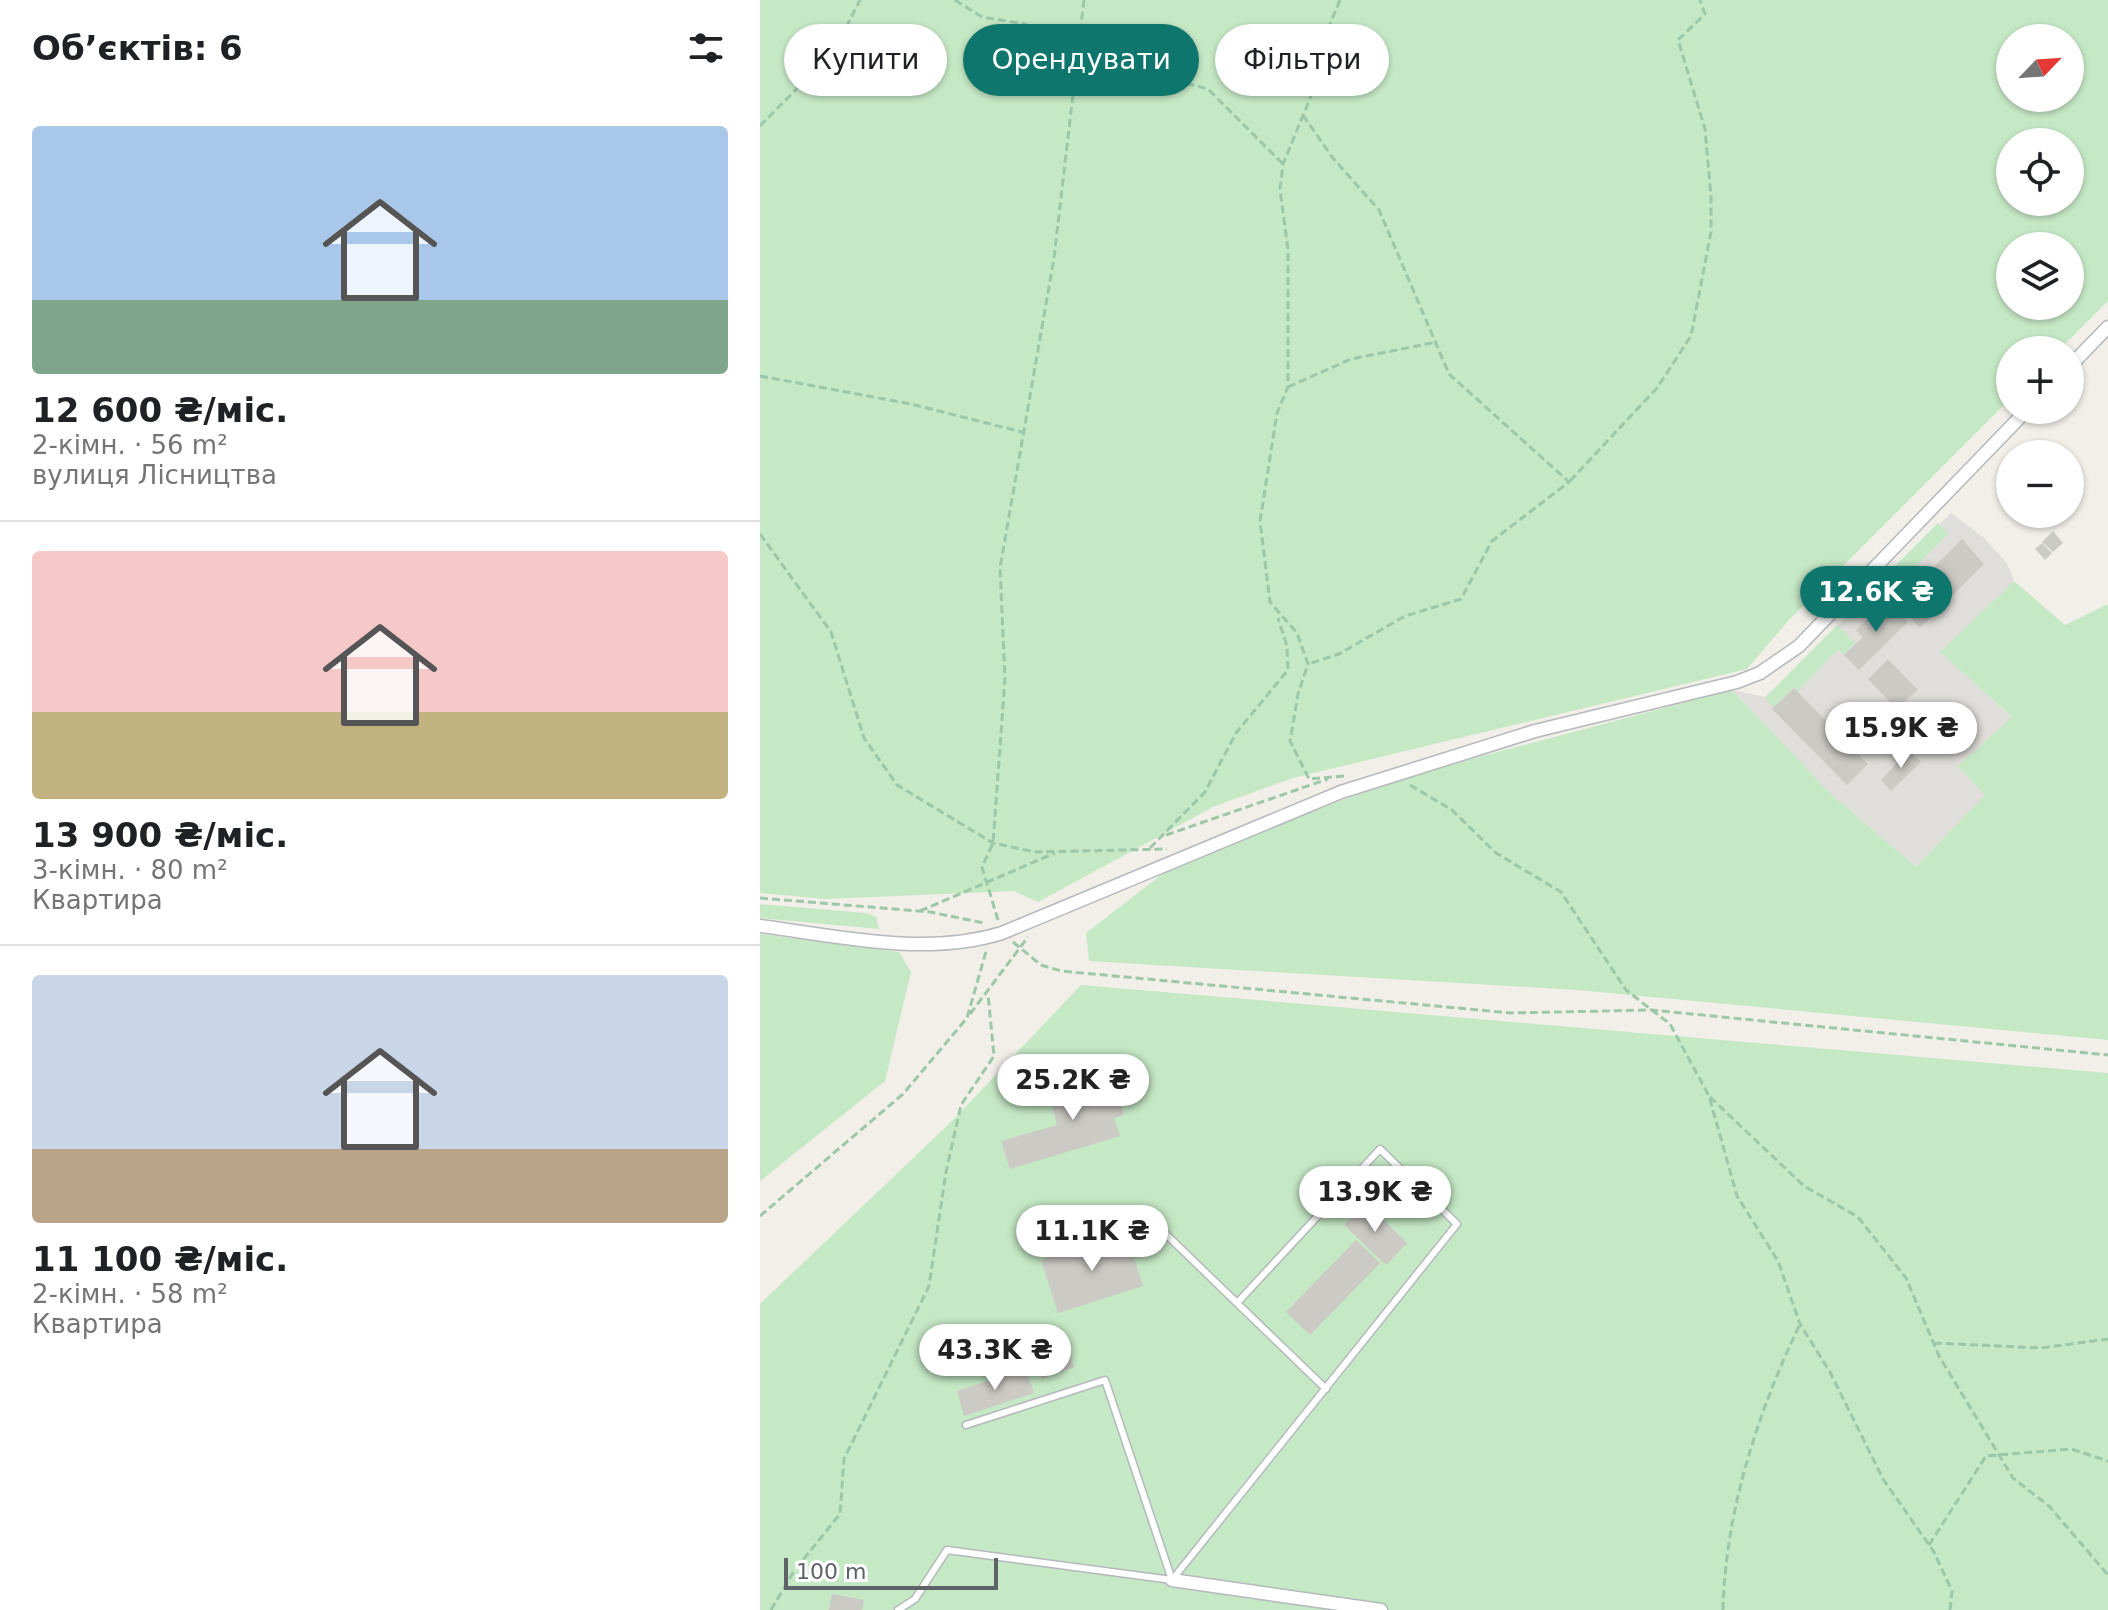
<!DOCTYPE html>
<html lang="uk">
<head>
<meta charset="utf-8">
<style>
  :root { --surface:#fff; --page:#f2f2f2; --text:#202124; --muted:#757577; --line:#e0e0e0; --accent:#0f766e }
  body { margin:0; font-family:"DejaVu Sans",sans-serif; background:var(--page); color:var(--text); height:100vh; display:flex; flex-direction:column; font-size:30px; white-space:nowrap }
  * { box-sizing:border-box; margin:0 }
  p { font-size:26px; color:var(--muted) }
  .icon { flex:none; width:44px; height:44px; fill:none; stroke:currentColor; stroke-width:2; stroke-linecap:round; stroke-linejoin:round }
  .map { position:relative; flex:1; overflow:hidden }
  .sheet { display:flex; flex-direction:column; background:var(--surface); width:760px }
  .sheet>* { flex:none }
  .hud { position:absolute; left:24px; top:24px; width:760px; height:72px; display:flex; gap:16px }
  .needle { width:52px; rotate:65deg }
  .tools { position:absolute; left:1236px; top:24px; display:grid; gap:16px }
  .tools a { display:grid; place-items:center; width:88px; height:88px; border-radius:50%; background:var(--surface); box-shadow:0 2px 6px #0004; font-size:40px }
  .scale { position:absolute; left:24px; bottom:20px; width:214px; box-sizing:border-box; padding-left:8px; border:4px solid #5f6368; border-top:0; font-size:22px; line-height:28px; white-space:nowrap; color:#5f6368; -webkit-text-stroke:6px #fff; paint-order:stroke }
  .price { position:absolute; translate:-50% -68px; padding:0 18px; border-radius:28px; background:#fff; color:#222; font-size:26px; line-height:52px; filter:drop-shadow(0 2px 4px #0008) }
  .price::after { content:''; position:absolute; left:50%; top:48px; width:24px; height:18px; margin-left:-12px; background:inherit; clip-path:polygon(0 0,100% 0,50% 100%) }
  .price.on { background:var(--accent); color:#fff }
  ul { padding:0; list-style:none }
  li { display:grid; align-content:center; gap:16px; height:424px; padding:0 32px }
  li+li { border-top:2px solid var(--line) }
  li span { display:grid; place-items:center; height:248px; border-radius:8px; color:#555 }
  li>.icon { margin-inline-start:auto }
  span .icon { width:144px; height:144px; fill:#fffc; stroke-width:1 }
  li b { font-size:34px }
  h2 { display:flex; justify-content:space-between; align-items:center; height:96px; padding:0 32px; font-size:34px }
  .chip { padding:0 28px; border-radius:36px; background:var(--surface); box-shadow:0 2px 6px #0004; font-size:28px; line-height:72px }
  .chip.on { background:var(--accent); color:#fff }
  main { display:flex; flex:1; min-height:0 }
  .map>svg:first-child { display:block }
  .industrial { fill:#e0deda }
  .green { fill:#c5e8c5; fill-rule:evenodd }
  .building { fill:#cccac5 }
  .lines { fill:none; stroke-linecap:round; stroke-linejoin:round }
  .service-casing { stroke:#b5b8bc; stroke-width:9 }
  .minor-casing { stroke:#b5b8bc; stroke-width:15 }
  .path { stroke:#9cc7a9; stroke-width:3; stroke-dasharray:8 4; stroke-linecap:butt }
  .service { stroke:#fff; stroke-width:6 }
  .minor { stroke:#fff; stroke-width:12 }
</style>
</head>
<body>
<main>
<section class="sheet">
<h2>Об’єктів: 6<svg class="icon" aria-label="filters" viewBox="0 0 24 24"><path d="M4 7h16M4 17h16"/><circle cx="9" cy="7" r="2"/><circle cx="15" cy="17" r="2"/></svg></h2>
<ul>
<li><span style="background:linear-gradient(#a9c7e8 70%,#7fa58c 0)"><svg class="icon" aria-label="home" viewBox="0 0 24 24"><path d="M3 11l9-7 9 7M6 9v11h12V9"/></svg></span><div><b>12 600 ₴/міс.</b><p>2-кімн. · 56 m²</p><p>вулиця Лісництва</p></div></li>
<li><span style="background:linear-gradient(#f6c9c9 65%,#c2b280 0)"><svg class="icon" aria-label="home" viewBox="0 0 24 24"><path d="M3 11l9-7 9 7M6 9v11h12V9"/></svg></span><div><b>13 900 ₴/міс.</b><p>3-кімн. · 80 m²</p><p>Квартира</p></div></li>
<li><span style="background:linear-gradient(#c9d6e8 70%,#b9a48a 0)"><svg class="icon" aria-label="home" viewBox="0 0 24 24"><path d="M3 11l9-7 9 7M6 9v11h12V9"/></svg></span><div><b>11 100 ₴/міс.</b><p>2-кімн. · 58 m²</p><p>Квартира</p></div></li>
</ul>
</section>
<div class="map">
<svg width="1348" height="1610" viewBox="0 0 1348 1610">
  <rect width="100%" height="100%" fill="#f1efe8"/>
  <path class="industrial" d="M 1191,513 L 1224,538 L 1246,562 L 1254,581 L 1180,652 L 1252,717 L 1199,766 L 1226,795 L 1156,867 L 1072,795 L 972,690 L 1005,697 Z"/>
  <path class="green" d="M 0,0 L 1348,0 L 1348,301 L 1299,350 L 1250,350 L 1250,399 L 1028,621 L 987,669 L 533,778 L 455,806 L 278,902 L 254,891 L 65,899 L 0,893 ZM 1250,38 L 1310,38 L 1310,98 L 1250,98 ZM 1250,142 L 1310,142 L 1310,202 L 1250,202 ZM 1250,246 L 1310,246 L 1310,306 L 1250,306 Z
    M 1178,523 L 1188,534 L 1140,582 L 1130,571 Z
    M 1254,581 L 1305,625 L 1348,604 L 1348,1040 L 817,990 L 329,961 L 326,933 L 414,865 L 643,777 L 972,690 L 1072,795 L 1156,867 L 1225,795 L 1198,766 L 1252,717 L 1180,652 Z
    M 1077,625 L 1095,643 L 1084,654 L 1077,650 L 1038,691 L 1034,687 L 1014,707 L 1005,698 Z
    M 0,904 L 106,913 L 116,917 L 119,929 L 0,918 Z
    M 0,934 L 139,952 L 151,972 L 125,1081 L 0,1181 Z
    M 321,985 L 1348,1073 L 1348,1610 L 0,1610 L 0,1304 L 192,1121 Z"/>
  <path class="building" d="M 1293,531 L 1303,543 L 1293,552 L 1282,542 Z
    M 1202,539 L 1224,564 L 1160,628 L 1137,604 Z
    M 1282,543 L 1292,553 L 1285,560 L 1275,549 Z
    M 1126,600 L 1148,622 L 1099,670 L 1084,655 L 1103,637 L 1096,630 Z
    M 1128,659 L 1158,690 L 1136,708 L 1108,679 Z
    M 1034,688 L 1108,764 L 1087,785 L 1012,709 Z
    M 1165,715 L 1188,738 L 1179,747 L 1156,724 Z
    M 1149,750 L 1161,762 L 1131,791 L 1121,780 Z
    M 348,1062 L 364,1115 L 354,1118 L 360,1136 L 250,1169 L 241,1141 L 297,1125 L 292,1106 L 327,1095 L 320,1070 Z
    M 605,1202 L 647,1243 L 626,1265 L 584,1225 Z
    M 366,1233 L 383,1286 L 298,1313 L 281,1260 Z
    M 596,1240 L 620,1263 L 550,1335 L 526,1312 Z
    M 305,1342 L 314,1367 L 282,1379 L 273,1354 Z
    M 266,1369 L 274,1393 L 204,1416 L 197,1391 Z
    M 72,1594 L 104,1600 L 102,1610 L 69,1610 Z"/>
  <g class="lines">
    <g class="service-casing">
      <path id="service" d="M 382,1211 L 477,1303 L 620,1149 L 697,1224 L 412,1580
        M 477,1303 L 566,1389
        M 206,1425 L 345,1380 L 412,1580
        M 138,1610 L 155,1599 L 187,1550 L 412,1580"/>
    </g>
    <g class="minor-casing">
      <path id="minor" d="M 1310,366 L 1348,327
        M 0,926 C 79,936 165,957 242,933 L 581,792 L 775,731 L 977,682 L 1000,673 L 1039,646 L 1267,410
        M 412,1580 L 621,1610"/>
    </g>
    <path class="path" d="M 195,0 L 222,17 L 265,24 L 317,63 L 367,67 L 448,89 L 523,164
      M 580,0 L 562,43 L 551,96 L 523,164 L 520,189 L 528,250 L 528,387 L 517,413 L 500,521 L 510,602 L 537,633 L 548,664 L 538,694 L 530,741 L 549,779 L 585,776
      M 543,115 L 572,157 L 619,210 L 689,374 L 809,482 L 732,541 L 701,599 L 645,616 L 579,654 L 548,664
      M 0,126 L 74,51 L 100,0
      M 0,376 L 151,404 L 262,432
      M 528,387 L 591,359 L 677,342
      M 810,481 L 897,388 L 931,336 L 951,232 L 951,196 L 945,129 L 918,40 L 945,14 L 940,0
      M 0,534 L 71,632 L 104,738 L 137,785 L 233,843 L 275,852 L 407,849
      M 650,785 L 692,810 L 736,853 L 801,892 L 866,990 L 910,1024 L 949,1096 L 977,1196 L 1018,1261 L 1040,1324 L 1070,1372 L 1123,1479 L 1174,1552 L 1192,1591 L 1190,1610
      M 406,835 L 568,779
      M 390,848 L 445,792 L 476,733 L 528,670 L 527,646 L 518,618
      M 0,898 L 170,912 L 224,923
      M 160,911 L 295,853
      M 238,920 L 222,867 L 233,843 L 245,678 L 240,568 L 294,258 L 324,0
      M 253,942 L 281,965 L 301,971 L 751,1013 L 891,1010 L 1348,1055
      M 210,1014 L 268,937
      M 950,1097 L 1044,1186 L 1098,1217 L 1146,1278 L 1179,1356 L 1253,1478 L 1289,1506 L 1348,1575
      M 0,1216 L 143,1094 L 207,1018 L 227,948
      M 1174,1343 L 1281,1348 L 1348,1339
      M 1169,1545 L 1226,1456 L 1311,1449 L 1348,1461
      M 11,1610 L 34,1571 L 80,1514 L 84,1459 L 169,1286 L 186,1172 L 201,1105 L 234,1056 L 228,994
      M 963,1610 C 965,1513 998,1411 1040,1324"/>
    <use href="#service" class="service"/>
    <use href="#minor" class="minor"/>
  </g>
</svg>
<div class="tools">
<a><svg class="needle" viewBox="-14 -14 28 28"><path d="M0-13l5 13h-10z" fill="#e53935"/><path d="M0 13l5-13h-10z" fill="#757577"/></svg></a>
<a><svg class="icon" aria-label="locate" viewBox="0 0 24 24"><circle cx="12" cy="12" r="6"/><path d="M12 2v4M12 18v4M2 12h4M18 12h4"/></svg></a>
<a><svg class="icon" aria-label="layers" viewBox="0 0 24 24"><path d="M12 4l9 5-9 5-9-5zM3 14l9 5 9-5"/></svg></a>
<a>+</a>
<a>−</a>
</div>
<div class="scale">100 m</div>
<b class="price on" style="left:1116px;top:634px">12.6K ₴</b>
<b class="price" style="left:1141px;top:770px">15.9K ₴</b>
<b class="price" style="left:313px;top:1122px">25.2K ₴</b>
<b class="price" style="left:615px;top:1234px">13.9K ₴</b>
<b class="price" style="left:332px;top:1273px">11.1K ₴</b>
<b class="price" style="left:235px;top:1392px">43.3K ₴</b>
<div class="hud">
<a class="chip">Купити</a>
<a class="chip on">Орендувати</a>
<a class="chip">Фільтри</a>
</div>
</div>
</main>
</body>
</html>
